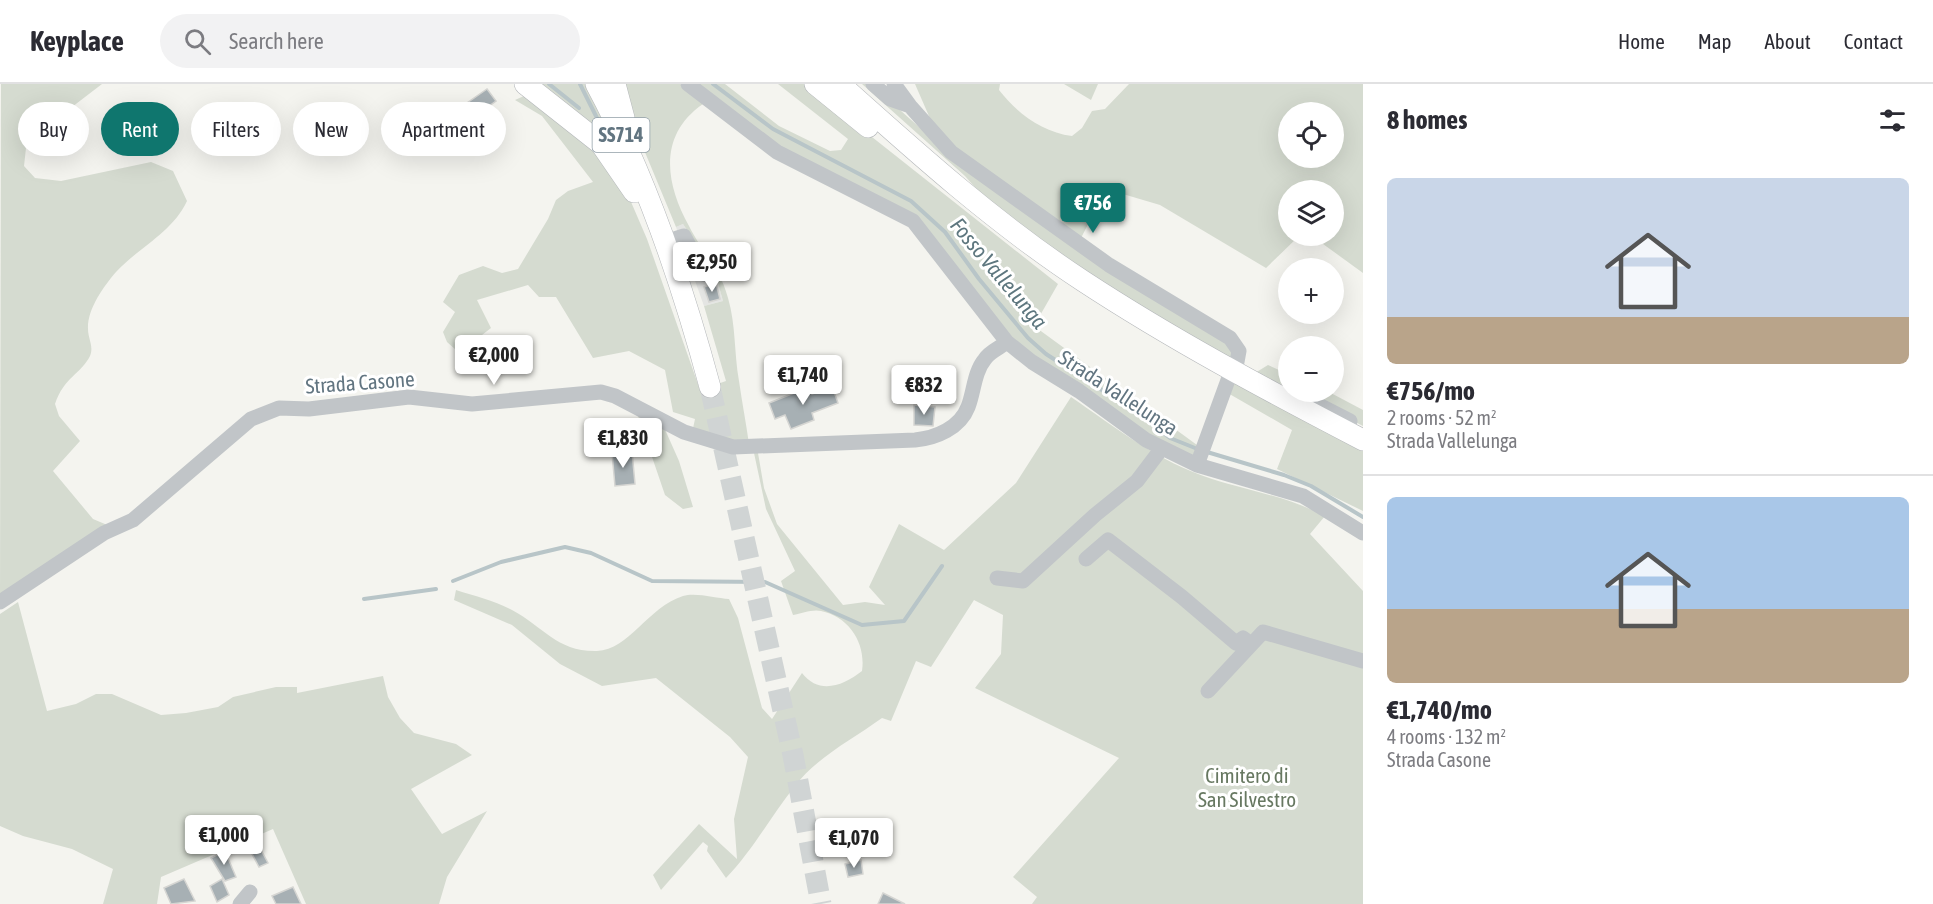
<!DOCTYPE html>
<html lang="en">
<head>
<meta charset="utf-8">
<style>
  :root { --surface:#fff; --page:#f2f2f3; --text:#2b2b33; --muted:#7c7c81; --line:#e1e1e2; --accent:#0f766e }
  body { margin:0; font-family:"Asap Condensed",sans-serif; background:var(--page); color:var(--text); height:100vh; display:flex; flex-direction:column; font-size:22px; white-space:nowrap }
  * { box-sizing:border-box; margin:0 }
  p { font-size:20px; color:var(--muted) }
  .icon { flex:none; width:33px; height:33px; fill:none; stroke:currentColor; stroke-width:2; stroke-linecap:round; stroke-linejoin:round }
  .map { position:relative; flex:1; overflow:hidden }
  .drawer { display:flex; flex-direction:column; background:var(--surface); width:570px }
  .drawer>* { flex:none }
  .banner { position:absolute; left:18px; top:18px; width:570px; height:54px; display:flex; gap:12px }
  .tools { position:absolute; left:1278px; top:18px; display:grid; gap:12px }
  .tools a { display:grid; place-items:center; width:66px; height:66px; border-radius:50%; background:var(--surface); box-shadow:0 6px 24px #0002; font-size:30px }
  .price { position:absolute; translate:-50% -51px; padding:0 14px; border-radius:6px; background:#fff; color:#222; font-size:20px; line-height:39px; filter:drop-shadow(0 2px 3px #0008) }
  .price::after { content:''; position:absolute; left:50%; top:36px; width:18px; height:14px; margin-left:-9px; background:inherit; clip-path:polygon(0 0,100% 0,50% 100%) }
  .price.selected { background:var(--accent); color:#fff }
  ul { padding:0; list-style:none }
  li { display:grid; align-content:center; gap:12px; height:318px; padding:0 24px }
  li+li { border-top:2px solid var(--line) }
  li span { display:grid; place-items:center; height:186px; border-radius:9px; color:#555 }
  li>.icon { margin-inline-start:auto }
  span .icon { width:108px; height:108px; fill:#fffc; stroke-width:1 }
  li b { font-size:26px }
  h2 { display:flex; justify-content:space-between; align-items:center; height:72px; padding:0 24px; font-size:26px }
  .chip { padding:0 21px; border-radius:27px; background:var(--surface); box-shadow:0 6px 24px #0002; font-size:21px; line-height:54px }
  .chip.selected { background:var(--accent); color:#fff }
  header { display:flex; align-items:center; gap:36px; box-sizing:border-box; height:84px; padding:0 30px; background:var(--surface); border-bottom:2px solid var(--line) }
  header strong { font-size:28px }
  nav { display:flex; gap:33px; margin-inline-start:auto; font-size:21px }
  .search { width:420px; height:54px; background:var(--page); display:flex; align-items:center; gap:15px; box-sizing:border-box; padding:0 21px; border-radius:33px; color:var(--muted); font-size:22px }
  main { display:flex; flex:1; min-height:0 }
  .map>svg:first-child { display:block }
  .built { fill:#e4e5e3 }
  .green { fill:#d5dbd0; fill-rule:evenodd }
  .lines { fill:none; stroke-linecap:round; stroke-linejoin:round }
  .stream { stroke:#b8c5c8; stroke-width:4 }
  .building { fill:#a7b0b4; stroke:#d5d5d2; stroke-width:1.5 }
  .highway-tunnel { stroke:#d0d4d4; stroke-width:21; stroke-dasharray:21 10; stroke-linecap:butt }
  .highway-casing { stroke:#b4b7ba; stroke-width:22 }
  .minor { stroke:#c1c5c8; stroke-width:15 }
  .highway { stroke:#fff; stroke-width:21 }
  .labels { text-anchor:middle; stroke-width:6; stroke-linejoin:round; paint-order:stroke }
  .shield { fill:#fff; stroke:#919ea7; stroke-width:1.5 }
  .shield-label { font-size:20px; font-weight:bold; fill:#627581 }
  .street-label { font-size:21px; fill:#627581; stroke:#fff }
  .park-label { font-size:21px; fill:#677861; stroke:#fff }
  .water-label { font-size:22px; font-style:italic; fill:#5e777f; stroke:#fff }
</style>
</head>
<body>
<header>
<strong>Keyplace</strong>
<div class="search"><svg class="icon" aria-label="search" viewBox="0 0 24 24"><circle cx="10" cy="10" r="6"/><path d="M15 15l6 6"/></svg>Search here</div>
<nav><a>Home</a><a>Map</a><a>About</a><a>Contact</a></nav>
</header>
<main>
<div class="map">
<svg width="1363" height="820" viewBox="0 0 1363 820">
  <rect width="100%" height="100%" fill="#f4f4ef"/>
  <path class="built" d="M 683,140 L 715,188 L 723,217 L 704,222 L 676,143 Z"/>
  <path class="green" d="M 1,0 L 102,0 L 42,46 L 26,64 L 24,82 L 35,94 L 61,97 L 151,78 L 173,87 L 187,117 C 172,149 139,163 116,188 C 103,203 87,226 88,245 C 88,255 94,262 90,272 C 81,290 64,293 55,320 L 59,332 L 80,357 L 53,387 L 93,435 L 112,443 L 0,512 Z
    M 534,0 L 586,0 L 614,60 L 612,61 Z
    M 622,0 L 680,0 L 703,20 C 658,51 665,99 689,142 C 703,170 719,181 728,214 C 736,241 734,269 739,297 C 742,318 746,339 749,360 L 692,349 L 695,335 L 673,328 L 665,286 L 629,267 L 593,274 L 556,213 L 539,213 L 528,201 L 477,216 L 491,244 L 473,258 L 456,266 L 447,258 L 443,248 L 455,228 L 443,218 L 459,191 L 483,182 L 502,189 L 518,185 L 548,135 L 556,116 L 568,107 L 593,98 L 542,32 L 515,16 L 524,12 L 594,62 L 625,104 L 647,155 L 700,306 L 726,297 L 704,222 L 723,217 L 715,188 L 683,140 L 676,143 L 625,20 Z
    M 692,0 L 725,0 L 779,42 L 830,67 L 841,66 L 848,55 L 778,0 L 805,0 L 1058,200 L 1034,242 L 1197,361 L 1192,375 L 1151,352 L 1013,258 L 915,134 L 788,69 Z
    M 862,0 L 871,0 L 919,43 L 1227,260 L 1232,266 L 1233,278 L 1079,186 L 986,116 L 965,92 Z
    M 915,0 L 1000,0 L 999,6 C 1017,29 1042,48 1072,52 L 1082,44 L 1092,27 L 1105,25 L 1129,0 L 1363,0 L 1363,189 L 1312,152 L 1334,152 L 1334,106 L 1288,106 L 1288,152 L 1299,152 L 1266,184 L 1160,121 L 1106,105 L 1080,156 L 952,62 L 932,39 ZM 1288,28 L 1334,28 L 1334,74 L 1288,74 Z
    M 1064,0 L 1098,0 L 1091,16 Z
    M 1268,281 L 1288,290 L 1288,303 L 1255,289 Z
    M 1231,294 L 1363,363 L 1363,427 L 1277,385 L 1292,346 L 1226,308 Z
    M 1297,308 L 1329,308 L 1363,326 L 1363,342 Z
    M 1071,313 C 1116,344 1159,378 1212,395 C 1253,408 1286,412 1325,432 L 1310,450 L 1363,507 L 1363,820 L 1032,820 L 1037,813 L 1013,793 L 1119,674 L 975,604 L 1001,570 L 1003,531 L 974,516 L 931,583 L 916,577 L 891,637 L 882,634 C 853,655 817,673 795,702 C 771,732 753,766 726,794 L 707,767 L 708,762 L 703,758 L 661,806 L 653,791 L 699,740 L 737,775 L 734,735 L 748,673 L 730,653 L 656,594 L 602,602 L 560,580 L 512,541 L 454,516 L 456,506 C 475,512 495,517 512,526 C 544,543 557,568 597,567 C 629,566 648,523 683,512 C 695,508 716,514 729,515 L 738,534 L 762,624 L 772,635 L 802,589 C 819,611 843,602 862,587 C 866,560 850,533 821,527 C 813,525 802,529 793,531 L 781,497 L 795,487 L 766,425 L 754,369 L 758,369 L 764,404 L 777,440 L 843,521 L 865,518 L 885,521 L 869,503 L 899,440 L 944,466 L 1016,399 Z
    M 637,329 L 663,341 L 679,377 L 693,423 L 683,425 L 665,411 Z
    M 18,518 L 47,627 L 76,620 L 96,610 L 112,610 L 161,631 L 186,629 L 218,623 L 233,613 L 276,603 L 297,603 L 297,609 L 383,592 L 388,613 L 400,634 L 414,649 L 456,660 L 472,671 L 411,705 L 442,750 L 487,727 L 447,793 L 439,820 L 306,820 L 273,745 L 161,793 L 157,820 L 103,820 L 113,785 L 72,765 L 23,752 L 0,742 L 0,530 Z"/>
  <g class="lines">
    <path class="stream" d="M 549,0 L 579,24
      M 580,0 L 603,46
      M 713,0 L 773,45 L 911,117 L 945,148 L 979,195 L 1028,254 L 1046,270 L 1133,326 L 1170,354 L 1200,366
      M 1207,368 L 1284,391 L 1311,402 L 1363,433
      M 453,497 L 501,478 L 565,463 L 591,469 L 652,497 L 765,498 L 862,541 L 904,537 L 942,482
      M 364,515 L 436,505"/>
  </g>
  <path class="building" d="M 487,5 L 496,17 L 475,32 L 467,19 Z
    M 716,199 L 720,215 L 709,218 L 704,203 Z
    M 832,302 L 838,319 L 812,329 L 814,336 L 791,345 L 785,331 L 775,335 L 769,319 L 809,303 L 812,310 Z
    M 914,321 L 935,323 L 933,342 L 914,341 Z
    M 632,367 L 635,400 L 615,402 L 612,369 Z
    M 260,764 L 268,779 L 259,783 L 251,768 Z
    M 225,767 L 236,793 L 225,797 L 211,774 Z
    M 861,776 L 863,790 L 848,793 L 845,780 Z
    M 184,795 L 195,817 L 171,820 L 164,804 Z
    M 222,795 L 229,811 L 217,818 L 210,802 Z
    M 293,803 L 301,820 L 276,820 L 272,812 Z
    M 883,809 L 905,820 L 878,820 Z"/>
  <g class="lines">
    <path class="highway-tunnel" d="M 710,303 L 793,671 L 821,820"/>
    <g class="highway-casing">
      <path id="highway" d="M 525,0 L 601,60 L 634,108
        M 596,0 C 647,95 682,199 710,303
        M 615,0 L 624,34
        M 815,0 L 868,43
        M 840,0 C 918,70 996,140 1083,197 C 1173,256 1267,306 1363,356"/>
    </g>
    <path class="minor" d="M 688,0 L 777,68 L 913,137 L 1007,258 L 1032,278 L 1079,307 L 1146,356 L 1197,381 L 1303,412 L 1363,449
      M 873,0 L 890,15 L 910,22
      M 894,0 L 910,22 L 951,68 L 1109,181 L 1230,254 L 1239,267 L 1237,278
      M 665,158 L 684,152 L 704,190
      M 1299,311 L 1350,337
      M 1197,381 L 1228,296
      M 1086,475 L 1108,456 L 1182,513 L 1236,559 L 1243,554 L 1251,560
      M 997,494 L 1023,497 L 1095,431 L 1137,397 L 1162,364
      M 0,518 L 104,449 L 133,436 L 251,335 L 279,324 L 309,325 L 409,313 L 472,320 L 601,308 L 615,312 L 684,348 L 733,363 L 915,356 C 936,354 960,344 968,323 C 974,308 974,288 985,275 C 989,268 1001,263 1007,258
      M 1208,607 L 1263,548 L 1363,577
      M 240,820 L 250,808"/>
    <use href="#highway" class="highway"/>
  </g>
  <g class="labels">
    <rect class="shield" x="592.5" y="34" width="57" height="34" rx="4.5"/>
    <g class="shield-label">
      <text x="621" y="58">SS714</text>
    </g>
    <g class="street-label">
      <text transform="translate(360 299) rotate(-4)" y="7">Strada Casone</text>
      <text transform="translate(1118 309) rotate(33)" y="7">Strada Vallelunga</text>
    </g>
    <g class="park-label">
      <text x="1247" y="699">Cimitero di<tspan x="1247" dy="24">San Silvestro</tspan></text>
    </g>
    <g class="water-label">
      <text transform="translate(999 189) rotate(50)" y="8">Fosso Vallelunga</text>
    </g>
  </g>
</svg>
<div class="tools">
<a><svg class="icon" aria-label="locate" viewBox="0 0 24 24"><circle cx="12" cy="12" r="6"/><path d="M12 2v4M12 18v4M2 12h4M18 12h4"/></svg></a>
<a><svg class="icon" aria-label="layers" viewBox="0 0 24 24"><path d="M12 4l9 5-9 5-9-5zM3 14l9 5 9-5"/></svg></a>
<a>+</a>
<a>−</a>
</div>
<b class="price selected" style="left:1093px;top:150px">€756</b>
<b class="price" style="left:712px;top:209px">€2,950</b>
<b class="price" style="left:494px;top:302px">€2,000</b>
<b class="price" style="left:803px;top:322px">€1,740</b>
<b class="price" style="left:924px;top:332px">€832</b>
<b class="price" style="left:623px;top:385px">€1,830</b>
<b class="price" style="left:224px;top:782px">€1,000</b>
<b class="price" style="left:854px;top:785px">€1,070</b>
<div class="banner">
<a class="chip">Buy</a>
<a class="chip selected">Rent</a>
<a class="chip">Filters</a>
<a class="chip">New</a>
<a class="chip">Apartment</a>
</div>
</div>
<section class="drawer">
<h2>8 homes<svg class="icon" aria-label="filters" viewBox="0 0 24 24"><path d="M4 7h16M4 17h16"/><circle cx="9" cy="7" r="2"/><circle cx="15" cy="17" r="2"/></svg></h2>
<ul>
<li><span style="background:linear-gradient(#c9d6e8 75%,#b9a48a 0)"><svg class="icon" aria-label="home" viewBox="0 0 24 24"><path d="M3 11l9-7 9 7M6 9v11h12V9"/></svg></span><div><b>€756/mo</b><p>2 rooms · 52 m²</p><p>Strada Vallelunga</p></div></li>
<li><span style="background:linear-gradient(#a9c7e8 60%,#b9a48a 0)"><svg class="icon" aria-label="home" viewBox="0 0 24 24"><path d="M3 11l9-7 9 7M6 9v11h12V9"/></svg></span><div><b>€1,740/mo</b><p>4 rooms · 132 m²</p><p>Strada Casone</p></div></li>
</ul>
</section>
</main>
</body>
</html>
